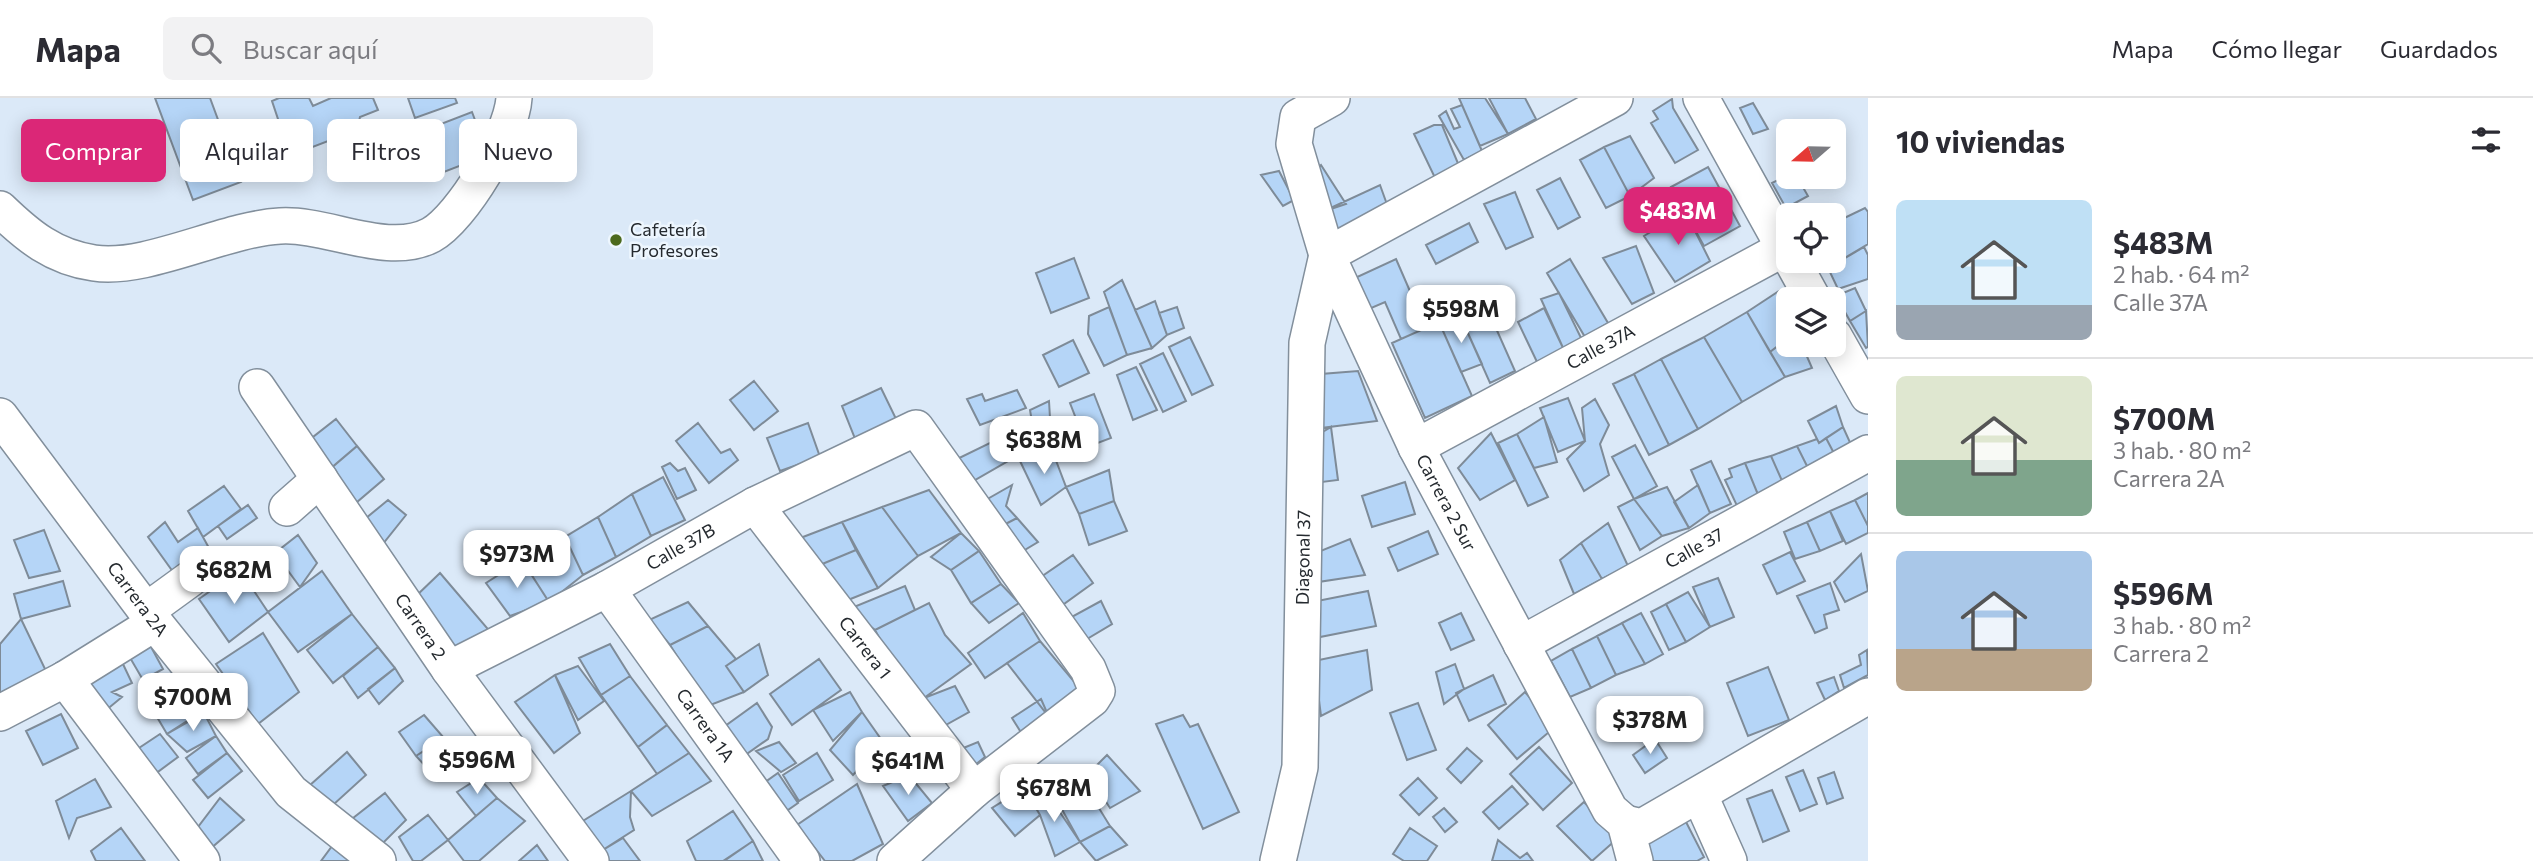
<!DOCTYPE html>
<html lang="es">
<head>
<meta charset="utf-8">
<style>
  :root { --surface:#fff; --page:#f2f2f3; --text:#2b2b33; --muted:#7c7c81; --line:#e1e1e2; --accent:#db2777 }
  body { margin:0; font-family:Commissioner,sans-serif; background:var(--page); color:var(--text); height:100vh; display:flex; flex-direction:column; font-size:26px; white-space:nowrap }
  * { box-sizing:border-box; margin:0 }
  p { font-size:23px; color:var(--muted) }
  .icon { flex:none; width:38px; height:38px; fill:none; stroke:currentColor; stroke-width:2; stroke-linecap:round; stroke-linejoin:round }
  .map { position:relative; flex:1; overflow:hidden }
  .side { display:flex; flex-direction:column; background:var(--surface); width:665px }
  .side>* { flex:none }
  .guide { position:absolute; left:21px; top:21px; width:665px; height:63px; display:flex; gap:14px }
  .needle { width:46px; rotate:250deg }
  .buttons { position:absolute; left:1776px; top:21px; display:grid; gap:14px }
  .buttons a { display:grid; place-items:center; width:70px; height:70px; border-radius:10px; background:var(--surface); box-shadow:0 4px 18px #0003; font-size:35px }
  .price { position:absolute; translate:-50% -60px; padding:0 16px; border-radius:14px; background:#fff; color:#222; font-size:23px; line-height:46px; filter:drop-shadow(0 2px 4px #0008) }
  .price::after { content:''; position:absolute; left:50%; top:42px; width:21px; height:16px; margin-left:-10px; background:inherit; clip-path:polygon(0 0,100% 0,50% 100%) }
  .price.active { background:var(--accent); color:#fff }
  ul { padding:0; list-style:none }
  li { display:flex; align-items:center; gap:21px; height:175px; padding:0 28px }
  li+li { border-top:2px solid var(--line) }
  li span { display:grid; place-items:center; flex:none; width:196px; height:140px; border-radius:10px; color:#555 }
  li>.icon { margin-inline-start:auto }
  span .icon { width:84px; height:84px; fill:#fffc; stroke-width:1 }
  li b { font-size:30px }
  h2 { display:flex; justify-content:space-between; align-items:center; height:84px; padding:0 28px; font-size:30px }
  .pill { padding:0 24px; border-radius:10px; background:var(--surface); box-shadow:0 4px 18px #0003; font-size:24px; line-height:63px }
  .pill.active { background:var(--accent); color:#fff }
  header { display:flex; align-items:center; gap:42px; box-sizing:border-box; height:98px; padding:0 35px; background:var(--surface); border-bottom:2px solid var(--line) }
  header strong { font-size:33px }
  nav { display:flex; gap:38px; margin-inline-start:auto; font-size:24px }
  .search { width:490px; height:63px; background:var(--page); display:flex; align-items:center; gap:18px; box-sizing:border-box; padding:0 24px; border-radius:10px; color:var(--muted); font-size:26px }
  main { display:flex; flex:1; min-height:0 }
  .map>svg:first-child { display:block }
  .building { fill:#b5d5f7; stroke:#7e8b98; stroke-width:2 }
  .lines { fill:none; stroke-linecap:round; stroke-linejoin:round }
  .minor-casing { stroke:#828f9c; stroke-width:38 }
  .minor { stroke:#fff; stroke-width:35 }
  .poi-dot { fill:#4b691d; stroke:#edf6fe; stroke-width:2.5 }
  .labels { text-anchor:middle; stroke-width:5; stroke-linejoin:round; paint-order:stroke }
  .poi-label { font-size:18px; fill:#252a2f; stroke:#edf6fe; text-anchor:start }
  .street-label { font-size:18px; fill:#252a2f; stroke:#edf6fe }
</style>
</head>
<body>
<header>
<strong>Mapa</strong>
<div class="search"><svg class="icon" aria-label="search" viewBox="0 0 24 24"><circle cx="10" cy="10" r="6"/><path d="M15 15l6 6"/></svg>Buscar aquí</div>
<nav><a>Mapa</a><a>Cómo llegar</a><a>Guardados</a></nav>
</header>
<main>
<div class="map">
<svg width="1868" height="763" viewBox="0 0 1868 763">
  <rect width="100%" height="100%" fill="#dbe9f8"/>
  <path class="building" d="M 155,0 L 210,0 L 241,84 L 193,102 Z
    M 279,0 L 309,0 L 313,8 L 331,0 L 373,0 L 378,12 L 360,19 L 357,32 L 310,50 L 284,39 L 272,3 Z
    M 408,0 L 455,0 L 457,5 L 415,20 Z
    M 1459,0 L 1485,0 L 1508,36 L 1480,48 Z
    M 1489,0 L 1525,0 L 1536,21 L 1508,36 Z
    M 1672,1 L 1673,10 L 1698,52 L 1675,65 L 1651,25 L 1658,21 L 1653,13 Z
    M 1753,5 L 1768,31 L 1753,36 L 1740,10 Z
    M 1462,7 L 1482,53 L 1464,62 L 1439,18 L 1446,13 L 1454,31 L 1460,29 L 1451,11 Z
    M 472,14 L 488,57 L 423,82 L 407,39 Z
    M 1434,27 L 1442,27 L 1462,75 L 1437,84 L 1414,36 Z
    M 1630,38 L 1654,80 L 1630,98 L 1604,49 Z
    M 1604,49 L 1630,98 L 1606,110 L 1580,62 Z
    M 1321,67 L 1346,106 L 1322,114 L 1311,75 Z
    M 1708,69 L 1740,128 L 1704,148 L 1671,89 Z
    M 1279,73 L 1294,102 L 1283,108 L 1261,77 Z
    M 1788,77 L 1797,79 L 1808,98 L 1786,110 L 1772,85 Z
    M 1560,80 L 1580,119 L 1558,131 L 1537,92 Z
    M 1380,87 L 1389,112 L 1341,139 L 1322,114 Z
    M 1515,94 L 1533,139 L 1506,151 L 1484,106 Z
    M 1865,110 L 1868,114 L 1868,146 L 1828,170 L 1826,163 L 1834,163 L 1834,125 Z
    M 1685,113 L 1710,163 L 1675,184 L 1644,138 Z
    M 1469,125 L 1478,144 L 1436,166 L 1426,147 Z
    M 1636,148 L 1654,195 L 1632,206 L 1603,160 Z
    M 1864,149 L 1868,157 L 1868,181 L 1838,191 L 1828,170 Z
    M 1074,160 L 1089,200 L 1051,215 L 1036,175 Z
    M 1396,161 L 1426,230 L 1401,241 L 1385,204 L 1369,211 L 1355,180 Z
    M 1570,161 L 1608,225 L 1585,239 L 1547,175 Z
    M 1122,182 L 1152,250 L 1127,257 L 1104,194 Z
    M 1855,190 L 1866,213 L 1850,223 L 1836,198 Z
    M 1779,193 L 1788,215 L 1788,240 L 1770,254 L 1747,214 Z
    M 1559,195 L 1585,248 L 1564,252 L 1541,201 Z
    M 1155,203 L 1167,237 L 1152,250 L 1135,212 Z
    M 1109,209 L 1127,257 L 1104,268 L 1088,236 L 1089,218 Z
    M 1177,209 L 1184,230 L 1167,237 L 1159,215 Z
    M 1487,210 L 1515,273 L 1490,285 L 1462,222 Z
    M 1544,210 L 1564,252 L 1538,266 L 1518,224 Z
    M 1866,213 L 1868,249 L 1866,250 L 1850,223 Z
    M 1747,214 L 1785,279 L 1742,304 L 1704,239 Z
    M 1462,222 L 1482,266 L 1461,274 L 1439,224 Z
    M 1439,224 L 1472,298 L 1425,320 L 1392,245 Z
    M 1190,239 L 1213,287 L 1192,297 L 1169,249 Z
    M 1704,239 L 1742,304 L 1698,331 L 1661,261 Z
    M 1788,240 L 1788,247 L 1802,247 L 1812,270 L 1785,279 L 1770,254 Z
    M 1073,242 L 1089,275 L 1059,289 L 1043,257 Z
    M 1163,255 L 1186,303 L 1163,314 L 1140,266 Z
    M 1661,261 L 1698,331 L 1669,347 L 1634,276 Z
    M 1136,269 L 1157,312 L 1133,322 L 1117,277 Z
    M 1358,273 L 1377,323 L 1313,331 L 1321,276 Z
    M 1634,276 L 1669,347 L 1649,357 L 1613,286 Z
    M 754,283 L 778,313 L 754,332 L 730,302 Z
    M 881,290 L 899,327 L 858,348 L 842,308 Z
    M 1017,292 L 1026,310 L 980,327 L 967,301 L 982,296 L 985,303 Z
    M 1094,296 L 1111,340 L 1087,349 L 1070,305 Z
    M 1568,300 L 1585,343 L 1558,354 L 1540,310 Z
    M 1595,301 L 1609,327 L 1600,346 L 1609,377 L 1584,393 L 1567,361 L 1585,343 L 1582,310 Z
    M 1049,303 L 1050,320 L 1032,324 L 1030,312 Z
    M 1836,308 L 1843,329 L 1819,345 L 1808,323 Z
    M 1544,319 L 1557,364 L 1534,370 L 1517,336 Z
    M 336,321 L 357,348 L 323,377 L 299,350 Z
    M 698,325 L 721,355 L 730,351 L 738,362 L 709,385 L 676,343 Z
    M 808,325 L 820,359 L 780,373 L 767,340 Z
    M 1331,329 L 1338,382 L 1322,384 L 1316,338 Z
    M 1843,329 L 1853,351 L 1837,361 L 1826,340 Z
    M 1491,335 L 1515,382 L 1480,402 L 1458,370 Z
    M 1517,336 L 1548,399 L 1528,408 L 1498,345 Z
    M 1826,340 L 1837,361 L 1808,370 L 1797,348 L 1817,341 L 1819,345 Z
    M 998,341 L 1008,363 L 975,382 L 951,364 Z
    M 1635,347 L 1657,388 L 1634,401 L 1612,359 Z
    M 357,348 L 384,381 L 350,410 L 323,377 Z
    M 1797,348 L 1808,370 L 1783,385 L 1771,358 Z
    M 1052,352 L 1066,389 L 1041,407 L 1020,363 Z
    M 1771,358 L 1783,385 L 1759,399 L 1745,365 Z
    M 1711,363 L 1731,406 L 1710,415 L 1691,372 Z
    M 670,365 L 678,373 L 685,370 L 696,392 L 677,401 L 662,369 Z
    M 1745,365 L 1759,399 L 1738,410 L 1725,382 L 1732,379 L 1729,371 Z
    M 1109,372 L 1114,403 L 1079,416 L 1066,389 Z
    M 663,379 L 685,422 L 651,438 L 632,396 Z
    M 1405,384 L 1415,416 L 1372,429 L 1362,398 Z
    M 1012,387 L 1006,408 L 1017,420 L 996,431 L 977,407 Z
    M 1698,387 L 1710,415 L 1689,430 L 1674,404 Z
    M 224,388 L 241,411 L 203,439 L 188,413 Z
    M 1667,389 L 1689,430 L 1662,438 L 1634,401 Z
    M 929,392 L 961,435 L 918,458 L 882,409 Z
    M 1868,395 L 1868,428 L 1855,402 Z
    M 632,396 L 651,438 L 616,459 L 598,419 Z
    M 1634,401 L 1662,438 L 1640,452 L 1618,409 Z
    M 388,402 L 406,417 L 374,457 L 354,430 Z
    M 1855,402 L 1868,428 L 1868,435 L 1846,446 L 1830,413 Z
    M 1114,403 L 1127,433 L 1089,447 L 1079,416 Z
    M 248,407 L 257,420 L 227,441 L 218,428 Z
    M 882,409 L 918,458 L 878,490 L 842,424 Z
    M 1830,413 L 1843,443 L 1820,453 L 1807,424 Z
    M 598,419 L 616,459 L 583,477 L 565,439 Z
    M 1017,420 L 1038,444 L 1018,456 L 996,431 Z
    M 165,424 L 178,444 L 198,430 L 209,450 L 176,478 L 148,439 Z
    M 842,424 L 856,452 L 815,469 L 790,444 Z
    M 1807,424 L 1820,453 L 1795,461 L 1784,434 Z
    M 1608,425 L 1628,468 L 1602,481 L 1581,445 Z
    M 44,432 L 60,473 L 29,480 L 14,442 Z
    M 1428,433 L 1438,456 L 1398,473 L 1388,450 Z
    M 961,435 L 979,453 L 951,472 L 931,459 Z
    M 298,437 L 317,465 L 300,489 L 275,455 Z
    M 565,439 L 583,477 L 549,504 L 522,462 Z
    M 1350,441 L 1365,477 L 1318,484 L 1313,456 Z
    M 1581,445 L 1602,481 L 1574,496 L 1560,462 Z
    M 856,452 L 878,490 L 848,502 L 815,469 Z
    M 979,453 L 1001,486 L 971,505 L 951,472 Z
    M 1790,454 L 1805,483 L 1777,496 L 1763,467 Z
    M 1861,456 L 1868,493 L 1845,504 L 1834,484 Z
    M 1073,457 L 1093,485 L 1057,511 L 1038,481 Z
    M 522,462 L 549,504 L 510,518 L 486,485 Z
    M 240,472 L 268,514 L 229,544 L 199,501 Z
    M 322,473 L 352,516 L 298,554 L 268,514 Z
    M 440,475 L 493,537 L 455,567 L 414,500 Z
    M 1718,480 L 1734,519 L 1710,529 L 1693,489 Z
    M 63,483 L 70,508 L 21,521 L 14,496 Z
    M 1830,485 L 1839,512 L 1824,517 L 1827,530 L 1815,535 L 1797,498 Z
    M 1001,486 L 1019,505 L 989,525 L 971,505 Z
    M 905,488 L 915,512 L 875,532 L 849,511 Z
    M 1368,493 L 1376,528 L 1320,539 L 1312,504 Z
    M 1688,494 L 1710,529 L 1686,544 L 1666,506 Z
    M 1101,503 L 1112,526 L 1082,544 L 1066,522 Z
    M 688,504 L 708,528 L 670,547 L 649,522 Z
    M 929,505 L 945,537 L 971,566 L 924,600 L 896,571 L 875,532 Z
    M 1666,506 L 1686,544 L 1669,552 L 1651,514 Z
    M 1023,515 L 1040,543 L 985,580 L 968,555 Z
    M 1461,515 L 1474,542 L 1451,552 L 1439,525 Z
    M 1641,515 L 1663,556 L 1645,566 L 1622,525 Z
    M 352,516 L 378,549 L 333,585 L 307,552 Z
    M 21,521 L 46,573 L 0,595 L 0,546 Z
    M 1622,525 L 1645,566 L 1616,577 L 1597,538 Z
    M 708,528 L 736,561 L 726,568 L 744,594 L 700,611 L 688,576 L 670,547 Z
    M 263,535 L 299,594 L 258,626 L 216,566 Z
    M 1597,538 L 1616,577 L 1591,590 L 1572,551 Z
    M 1040,543 L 1082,593 L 1049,619 L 1007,565 Z
    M 610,546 L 630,578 L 601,597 L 579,560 Z
    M 759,546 L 768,577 L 744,594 L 726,568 Z
    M 150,547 L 163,571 L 143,582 L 129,558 Z
    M 378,549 L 395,570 L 358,600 L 343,578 Z
    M 1572,551 L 1591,590 L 1570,599 L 1551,563 Z
    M 1367,552 L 1372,592 L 1321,618 L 1314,563 Z
    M 1867,552 L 1868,577 L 1844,590 L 1840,577 L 1861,567 L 1859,557 Z
    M 819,561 L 841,592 L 792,627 L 770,596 Z
    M 122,564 L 132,585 L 112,594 L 122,599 L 99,618 L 82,584 Z
    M 1455,566 L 1464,591 L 1444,606 L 1436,574 Z
    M 578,568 L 604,603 L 578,622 L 555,577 Z
    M 1768,569 L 1789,622 L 1748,638 L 1727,585 Z
    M 395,570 L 403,583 L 379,606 L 368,591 Z
    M 555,577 L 580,635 L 554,655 L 515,604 Z
    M 1493,577 L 1506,606 L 1469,623 L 1456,595 Z
    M 630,578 L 667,627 L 638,649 L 601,597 Z
    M 1834,579 L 1839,593 L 1825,602 L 1817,585 Z
    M 955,588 L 969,614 L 944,628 L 924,600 Z
    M 850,594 L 862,614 L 833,643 L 813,612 Z
    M 1525,594 L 1555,629 L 1517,661 L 1488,627 Z
    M 1041,601 L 1049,619 L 1022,636 L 1012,620 Z
    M 185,603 L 195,620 L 167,636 L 157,619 Z
    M 757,605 L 772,629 L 768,641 L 741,660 L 721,631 Z
    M 1418,605 L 1436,652 L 1407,662 L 1390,615 Z
    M 203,613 L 216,638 L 187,654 L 167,636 Z
    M 862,614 L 883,644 L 853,677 L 830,652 Z
    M 61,616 L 78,650 L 43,667 L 26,633 Z
    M 424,617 L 444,640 L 416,658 L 399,634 Z
    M 1183,617 L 1190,629 L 1198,626 L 1239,714 L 1203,731 L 1156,626 Z
    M 667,627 L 689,655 L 657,676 L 638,649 Z
    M 160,636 L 178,659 L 151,679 L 133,654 Z
    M 216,638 L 227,655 L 198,676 L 186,660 Z
    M 444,640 L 458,656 L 429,672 L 416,658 Z
    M 1655,641 L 1667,660 L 1645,675 L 1633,657 Z
    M 779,644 L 796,665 L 781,674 L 756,653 Z
    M 978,644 L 985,659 L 970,671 L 956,653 Z
    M 902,645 L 915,667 L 885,684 L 872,662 Z
    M 1539,649 L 1572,685 L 1543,712 L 1510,676 Z
    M 1467,650 L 1482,663 L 1461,685 L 1447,671 Z
    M 347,654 L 366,677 L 333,707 L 309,688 Z
    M 227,655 L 242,673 L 208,700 L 193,682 Z
    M 689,655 L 711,683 L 652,718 L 631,693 Z
    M 817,655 L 833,682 L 799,703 L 783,677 Z
    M 1107,657 L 1140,693 L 1110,710 L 1088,676 Z
    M 1803,672 L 1817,706 L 1800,713 L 1786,679 Z
    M 1834,674 L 1843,700 L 1827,706 L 1818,680 Z
    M 778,675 L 798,705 L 775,721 L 754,692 Z
    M 909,677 L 932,705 L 908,723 L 883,688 Z
    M 479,680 L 497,700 L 476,718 L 457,694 Z
    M 1418,680 L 1437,700 L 1419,717 L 1400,697 Z
    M 95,681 L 111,709 L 77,720 L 69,740 L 56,703 Z
    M 1081,681 L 1110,728 L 1080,744 L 1054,697 Z
    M 857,686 L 883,746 L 852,763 L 825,763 L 797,727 Z
    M 1512,688 L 1528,706 L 1499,731 L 1483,714 Z
    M 1024,690 L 1051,701 L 1080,744 L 1055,758 L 1040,717 Z
    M 1024,690 L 1040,717 L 1015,738 L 992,710 Z
    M 1772,692 L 1789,733 L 1763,744 L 1747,701 Z
    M 631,693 L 630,719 L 634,732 L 598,755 L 578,726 Z
    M 385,695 L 406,722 L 379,749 L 348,724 Z
    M 220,700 L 244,722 L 210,751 L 195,733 Z
    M 497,700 L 525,723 L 479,763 L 464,763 L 448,742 Z
    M 1584,704 L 1618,740 L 1592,763 L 1557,728 Z
    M 1444,710 L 1457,724 L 1445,734 L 1433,719 Z
    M 733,713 L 753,743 L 723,763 L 696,763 L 687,743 Z
    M 428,717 L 448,742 L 421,763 L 413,763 L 399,739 Z
    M 1685,722 L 1704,759 L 1697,763 L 1647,763 L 1639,746 Z
    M 1110,728 L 1127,747 L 1096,763 L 1080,744 Z
    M 121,730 L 145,763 L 96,763 L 91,753 Z
    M 1410,730 L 1437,748 L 1427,763 L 1404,763 L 1393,756 Z
    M 623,740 L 640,763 L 604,763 L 598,755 Z
    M 1498,742 L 1520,760 L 1527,755 L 1533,763 L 1492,763 Z
    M 753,743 L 763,763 L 724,763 Z
    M 335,744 L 352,763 L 321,763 Z
    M 537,747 L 548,763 L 519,763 Z"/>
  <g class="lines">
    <g class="minor-casing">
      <g id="minor">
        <path id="s1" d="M 1332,0 L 1298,19 L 1294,46 L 1327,157 L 1416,349 L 1610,712 L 1625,725 L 1635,763"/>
        <path d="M 1701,0 L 1788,157"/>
        <path d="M 0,111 C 28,138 53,159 94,165 C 147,173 224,131 280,128 C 327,125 388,160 431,137 C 462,120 512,36 514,0"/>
        <path d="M 1792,163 L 1813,201"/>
        <path d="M 1834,238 L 1868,298"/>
        <path id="s2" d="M 257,289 L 449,571 L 591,763"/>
        <path id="s3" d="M 0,318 L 155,525 L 291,694 L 378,763"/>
        <path id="s4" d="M 1416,349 L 1785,150"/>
        <path id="s5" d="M 755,407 L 974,692"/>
        <path d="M 287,410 L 320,381"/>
        <path id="s6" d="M 607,491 L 802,763"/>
        <path d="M 146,513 L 190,481"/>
        <path id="s7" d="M 1521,546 L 1868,355"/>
        <path id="s8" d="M 449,571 L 607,491 L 755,407 L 916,330 L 1088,571 L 1097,593 L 1092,601 L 974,692 L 895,763"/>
        <path d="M 65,581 L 202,763"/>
        <path d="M 0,615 L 65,581 L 155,525"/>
        <path d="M 1700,698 L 1729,763"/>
        <path d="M 1625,725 L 1642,729 L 1868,598"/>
        <path id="s9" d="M 1278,763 L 1300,669 L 1307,245 L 1327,157 L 1615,0"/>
      </g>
    </g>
    <use href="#minor" class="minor"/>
  </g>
  <circle class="poi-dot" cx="616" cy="142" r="7"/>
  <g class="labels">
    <g class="poi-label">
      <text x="630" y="138">Cafetería<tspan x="630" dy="21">Profesores</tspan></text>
    </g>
    <g class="street-label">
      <text dy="6" stroke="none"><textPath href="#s4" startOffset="210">Calle 37A</textPath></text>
      <text dy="6" stroke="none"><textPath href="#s1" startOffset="457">Carrera 2 Sur</textPath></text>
      <text dy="6" stroke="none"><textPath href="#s8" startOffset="262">Calle 37B</textPath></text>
      <text dy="6" stroke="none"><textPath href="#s7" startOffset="198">Calle 37</textPath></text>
      <text dy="6" stroke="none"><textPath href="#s9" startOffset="306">Diagonal 37</textPath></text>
      <text dy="6" stroke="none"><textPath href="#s3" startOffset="229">Carrera 2A</textPath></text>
      <text dy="6" stroke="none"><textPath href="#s2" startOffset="290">Carrera 2</textPath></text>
      <text dy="6" stroke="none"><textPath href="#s5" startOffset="180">Carrera 1</textPath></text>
      <text dy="6" stroke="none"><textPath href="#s6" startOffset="168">Carrera 1A</textPath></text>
    </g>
  </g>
</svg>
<div class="buttons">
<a><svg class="needle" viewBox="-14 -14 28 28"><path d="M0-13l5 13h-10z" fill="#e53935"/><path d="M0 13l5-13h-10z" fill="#7c7c81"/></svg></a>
<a><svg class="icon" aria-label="locate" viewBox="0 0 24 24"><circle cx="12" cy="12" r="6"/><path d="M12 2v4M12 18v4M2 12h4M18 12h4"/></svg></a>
<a><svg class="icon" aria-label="layers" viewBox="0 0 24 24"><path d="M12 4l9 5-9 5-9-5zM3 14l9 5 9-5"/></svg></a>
</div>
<b class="price active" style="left:1678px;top:149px">$483M</b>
<b class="price" style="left:1461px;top:247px">$598M</b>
<b class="price" style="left:1044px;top:378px">$638M</b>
<b class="price" style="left:517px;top:492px">$973M</b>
<b class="price" style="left:234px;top:508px">$682M</b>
<b class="price" style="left:193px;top:635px">$700M</b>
<b class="price" style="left:1650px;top:658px">$378M</b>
<b class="price" style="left:477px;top:698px">$596M</b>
<b class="price" style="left:908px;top:699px">$641M</b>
<b class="price" style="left:1054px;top:726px">$678M</b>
<div class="guide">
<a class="pill active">Comprar</a>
<a class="pill">Alquilar</a>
<a class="pill">Filtros</a>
<a class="pill">Nuevo</a>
</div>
</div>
<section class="side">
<h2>10 viviendas<svg class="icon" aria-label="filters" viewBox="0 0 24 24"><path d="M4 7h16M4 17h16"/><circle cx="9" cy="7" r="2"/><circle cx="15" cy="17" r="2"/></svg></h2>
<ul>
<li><span style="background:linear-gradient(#bfe0f5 75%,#9aa5b1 0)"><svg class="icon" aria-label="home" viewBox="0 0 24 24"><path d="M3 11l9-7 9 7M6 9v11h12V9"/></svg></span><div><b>$483M</b><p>2 hab. · 64 m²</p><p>Calle 37A</p></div></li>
<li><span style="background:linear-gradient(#dfe7d0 60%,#7fa58c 0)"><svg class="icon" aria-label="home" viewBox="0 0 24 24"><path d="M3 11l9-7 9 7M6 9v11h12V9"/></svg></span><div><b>$700M</b><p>3 hab. · 80 m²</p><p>Carrera 2A</p></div></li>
<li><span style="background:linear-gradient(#a9c7e8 70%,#b9a48a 0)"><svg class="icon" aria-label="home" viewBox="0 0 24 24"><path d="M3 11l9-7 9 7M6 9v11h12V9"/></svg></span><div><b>$596M</b><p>3 hab. · 80 m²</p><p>Carrera 2</p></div></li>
</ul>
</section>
</main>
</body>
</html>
